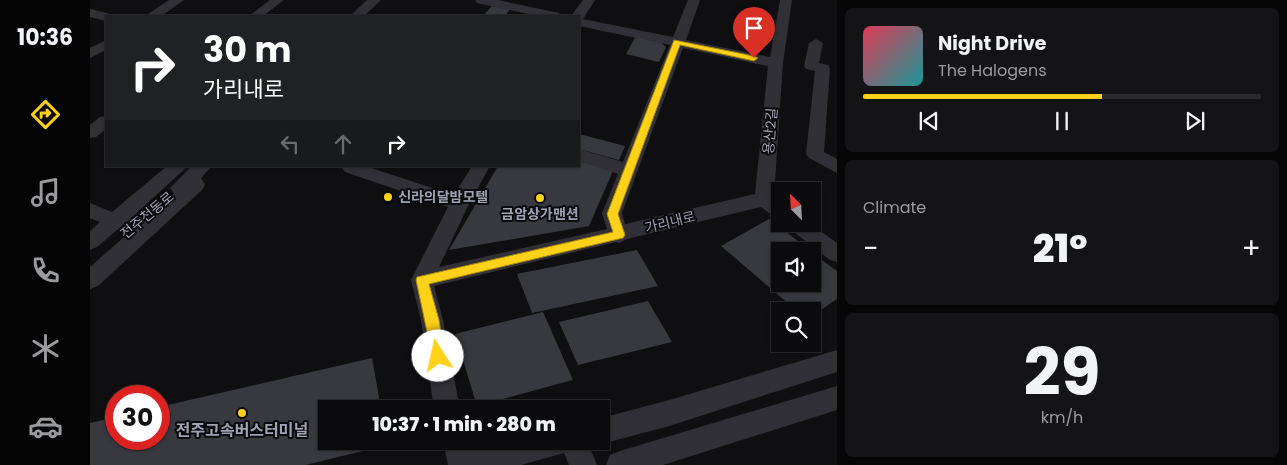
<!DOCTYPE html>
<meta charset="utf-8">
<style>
:root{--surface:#0b0b0d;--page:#141416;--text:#f1f3f6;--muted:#9a9b9d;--line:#2b2b2e;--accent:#ffd119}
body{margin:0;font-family:Poppins,"Noto Sans KR",sans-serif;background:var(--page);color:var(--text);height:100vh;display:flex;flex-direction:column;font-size:19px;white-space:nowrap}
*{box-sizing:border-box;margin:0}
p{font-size:16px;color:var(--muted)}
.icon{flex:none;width:28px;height:28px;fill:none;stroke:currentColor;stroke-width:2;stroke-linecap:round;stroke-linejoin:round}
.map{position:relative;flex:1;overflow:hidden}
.side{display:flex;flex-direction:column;gap:8px;padding:8px;background:#060607;width:450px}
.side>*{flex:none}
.guide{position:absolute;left:15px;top:15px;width:475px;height:152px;border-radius:0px;box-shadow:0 1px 4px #0004,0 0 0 1px var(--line);background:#202124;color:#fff;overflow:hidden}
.needle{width:32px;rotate:336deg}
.tools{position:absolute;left:681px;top:182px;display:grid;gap:10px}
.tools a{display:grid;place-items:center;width:50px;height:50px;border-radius:0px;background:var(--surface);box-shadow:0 1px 4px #0004,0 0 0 1px var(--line);font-size:25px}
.speed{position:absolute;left:15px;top:385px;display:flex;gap:10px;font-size:25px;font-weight:700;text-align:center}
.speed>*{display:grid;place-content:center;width:65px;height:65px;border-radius:50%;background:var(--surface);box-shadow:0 1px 4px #0004,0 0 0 1px var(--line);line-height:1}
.speed .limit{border:8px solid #d22;background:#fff;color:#111}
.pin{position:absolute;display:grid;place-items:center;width:42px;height:42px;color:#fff;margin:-51px -21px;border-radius:50% 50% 50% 0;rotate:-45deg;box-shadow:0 0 5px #0007}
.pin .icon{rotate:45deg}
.me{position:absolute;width:55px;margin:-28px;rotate:350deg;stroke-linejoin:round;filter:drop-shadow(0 0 4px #0008)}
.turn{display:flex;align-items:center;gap:18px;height:105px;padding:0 15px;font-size:22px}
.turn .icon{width:65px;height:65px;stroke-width:2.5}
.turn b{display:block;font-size:35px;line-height:42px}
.lanes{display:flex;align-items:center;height:48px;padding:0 15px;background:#0003;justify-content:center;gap:25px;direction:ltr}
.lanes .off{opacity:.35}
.big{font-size:38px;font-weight:800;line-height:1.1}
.side .tile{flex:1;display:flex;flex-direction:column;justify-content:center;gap:8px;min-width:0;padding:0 18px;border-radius:8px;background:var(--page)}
.side .dial{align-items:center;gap:0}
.dial b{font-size:65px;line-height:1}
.song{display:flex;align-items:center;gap:15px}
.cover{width:60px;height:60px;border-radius:8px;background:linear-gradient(135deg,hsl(350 70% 55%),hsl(180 70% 35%))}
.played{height:5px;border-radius:2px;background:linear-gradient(90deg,var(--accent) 60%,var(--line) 60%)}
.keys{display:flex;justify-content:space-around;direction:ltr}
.heat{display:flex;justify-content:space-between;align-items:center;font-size:28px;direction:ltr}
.trip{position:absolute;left:228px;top:400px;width:292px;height:50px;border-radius:0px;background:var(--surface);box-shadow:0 1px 4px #0004,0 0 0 1px var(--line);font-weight:800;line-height:50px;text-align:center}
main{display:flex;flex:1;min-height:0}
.dock{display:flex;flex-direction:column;width:90px;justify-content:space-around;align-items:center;background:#040405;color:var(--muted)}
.dock .icon{width:35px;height:35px}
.dock .on{color:var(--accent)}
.dock b{font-size:22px;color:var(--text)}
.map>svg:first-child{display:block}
</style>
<main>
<nav class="dock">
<b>10:36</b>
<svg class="icon on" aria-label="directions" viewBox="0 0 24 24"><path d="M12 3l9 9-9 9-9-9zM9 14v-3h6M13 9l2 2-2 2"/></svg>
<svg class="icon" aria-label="music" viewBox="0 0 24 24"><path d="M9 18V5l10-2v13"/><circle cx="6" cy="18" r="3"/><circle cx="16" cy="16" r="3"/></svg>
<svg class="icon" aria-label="phone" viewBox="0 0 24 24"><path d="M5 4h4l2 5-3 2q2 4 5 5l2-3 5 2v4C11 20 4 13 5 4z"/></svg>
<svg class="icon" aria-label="climate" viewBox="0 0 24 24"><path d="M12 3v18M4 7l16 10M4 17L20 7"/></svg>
<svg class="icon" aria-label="car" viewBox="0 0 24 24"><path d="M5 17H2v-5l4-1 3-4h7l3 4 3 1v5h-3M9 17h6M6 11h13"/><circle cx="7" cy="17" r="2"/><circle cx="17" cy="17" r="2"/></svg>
</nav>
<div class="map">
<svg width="747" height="465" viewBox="0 0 747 465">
<rect width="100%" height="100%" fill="#0f0f11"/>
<path fill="#38393f" d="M402,6L420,9L415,16H393Z
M546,36L569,41L576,47L569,62L536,54Z
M489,134L535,146L529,160L489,149Z
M489,161L523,171L499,226L359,250L408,166H489Z
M679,219L721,251H690V284H722V253L747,271V299L722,316V311H707L631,246Z
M547,250L568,286L442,313L427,274Z
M558,301L582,342L488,365L469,322Z
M453,312L483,380L387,406L365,334Z
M282,358L291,409H236V441H296L297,445L216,465H0V423L26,417V439H69V407Z"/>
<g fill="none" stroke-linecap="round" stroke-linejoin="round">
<path fill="#303036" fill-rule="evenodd" d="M79,0H94L71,16H55Z
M180,0H194L173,16H159Z
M277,0H291L274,16H260Z
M385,0H408L469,13L471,16H447L387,3Z
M493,0H505L493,19L583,37L598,0H610L596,40L680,57L690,0H702L693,63L684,196L690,201V218L683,216L671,207L537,239L529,243L526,242L344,286L353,320L370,409H344L331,320L321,280L358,207L255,172L252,168L253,166H275L364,195L382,166H400L379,204L349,267L517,229L512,213L528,174L489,161V149L533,162L580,45L489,26V16H481ZM593,48L678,66L665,194L535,224L532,213Z
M0,9L21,14L22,16H16V21L0,17Z
M726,39L733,43L729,63L738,65L740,68L734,152L747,159V173L719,158L716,154L725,71L716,69L714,66L719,43Z
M16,40V50L0,58V48Z
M16,116V129L6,137L0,138V125L10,117Z
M77,166H98L40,219L44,225L41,230L34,232L27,230L7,247L0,250V231L10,222L0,218V203L22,212Z
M102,166H122L111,178L115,184L113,189L8,286L0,289V267L84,193L80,188Z
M697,224H721L747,243V262L740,260L700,229Z
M747,350V372L576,427L511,444L504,441H511V418L576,401Z
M747,386V410L573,465H516L520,455L530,451Z
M353,441H379L382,451L419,441H497L507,465H479L474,453L431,465H358Z"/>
</g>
<path fill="#ffd119" stroke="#a68810" d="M584,40L664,56L668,58L664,61L590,45L528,214L535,235L533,238L339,284L349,320L355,356L353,360L348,362L343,360L326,280L327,277L523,232L517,214Z"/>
<g fill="#ffd119" stroke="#0a0a0c" stroke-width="2">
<circle cx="298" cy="197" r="5"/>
<circle cx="450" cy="198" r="5"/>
<circle cx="152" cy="413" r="5"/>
</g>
<g text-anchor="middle" stroke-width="4" stroke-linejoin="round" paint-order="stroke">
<g font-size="14" fill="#9ea2b3" stroke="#0a0a0c">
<text transform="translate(680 131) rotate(-85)" y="5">용산2길</text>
<text transform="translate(57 215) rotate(-40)" y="5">전주천동로</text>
<text transform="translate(580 222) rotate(-14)" y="5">가리내로</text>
</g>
<g font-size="14" font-weight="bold" fill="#9ea2b3" stroke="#0a0a0c" text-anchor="start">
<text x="308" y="202">신라의달밤모텔</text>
<text x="450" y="219" text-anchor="middle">금암상가맨션</text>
</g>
<g font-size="16" font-weight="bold" fill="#9ea2b3" stroke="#0a0a0c">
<text x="152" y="436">전주고속버스터미널</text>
</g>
</g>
</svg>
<div class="tools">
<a><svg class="needle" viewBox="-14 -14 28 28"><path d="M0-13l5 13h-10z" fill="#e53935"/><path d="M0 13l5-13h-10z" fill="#9a9b9d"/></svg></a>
<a><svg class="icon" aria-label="sound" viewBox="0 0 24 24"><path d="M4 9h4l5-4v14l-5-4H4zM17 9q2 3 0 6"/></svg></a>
<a><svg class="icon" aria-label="search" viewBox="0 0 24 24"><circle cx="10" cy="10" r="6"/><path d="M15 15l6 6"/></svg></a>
</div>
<div class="speed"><div class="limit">30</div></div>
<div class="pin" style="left:664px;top:58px;background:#d93025"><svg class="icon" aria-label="arrive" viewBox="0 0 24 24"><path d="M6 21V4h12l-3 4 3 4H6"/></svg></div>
<svg class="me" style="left:348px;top:356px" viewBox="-20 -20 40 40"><circle r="19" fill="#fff"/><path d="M0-13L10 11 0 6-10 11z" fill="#ffd119"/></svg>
<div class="trip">10:37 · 1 min · 280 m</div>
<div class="guide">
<div class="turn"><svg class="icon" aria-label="right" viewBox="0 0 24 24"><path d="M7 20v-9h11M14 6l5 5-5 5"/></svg><div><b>30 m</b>가리내로</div></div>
<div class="lanes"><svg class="icon off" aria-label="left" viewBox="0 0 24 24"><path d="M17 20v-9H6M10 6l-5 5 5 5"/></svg><svg class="icon off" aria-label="ahead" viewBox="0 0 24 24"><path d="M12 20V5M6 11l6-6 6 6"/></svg><svg class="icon" aria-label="right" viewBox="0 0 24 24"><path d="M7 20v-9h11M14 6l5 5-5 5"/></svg></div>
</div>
</div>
<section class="side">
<div class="tile">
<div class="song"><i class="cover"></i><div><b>Night Drive</b><p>The Halogens</p></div></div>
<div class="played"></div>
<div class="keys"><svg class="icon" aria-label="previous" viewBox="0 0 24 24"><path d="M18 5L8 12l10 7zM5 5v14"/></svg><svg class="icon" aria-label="pause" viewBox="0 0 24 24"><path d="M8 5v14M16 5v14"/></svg><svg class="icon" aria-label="next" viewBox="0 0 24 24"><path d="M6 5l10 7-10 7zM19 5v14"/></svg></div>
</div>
<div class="tile"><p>Climate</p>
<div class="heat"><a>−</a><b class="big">21°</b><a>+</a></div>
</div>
<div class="tile dial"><b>29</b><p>km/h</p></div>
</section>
</main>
